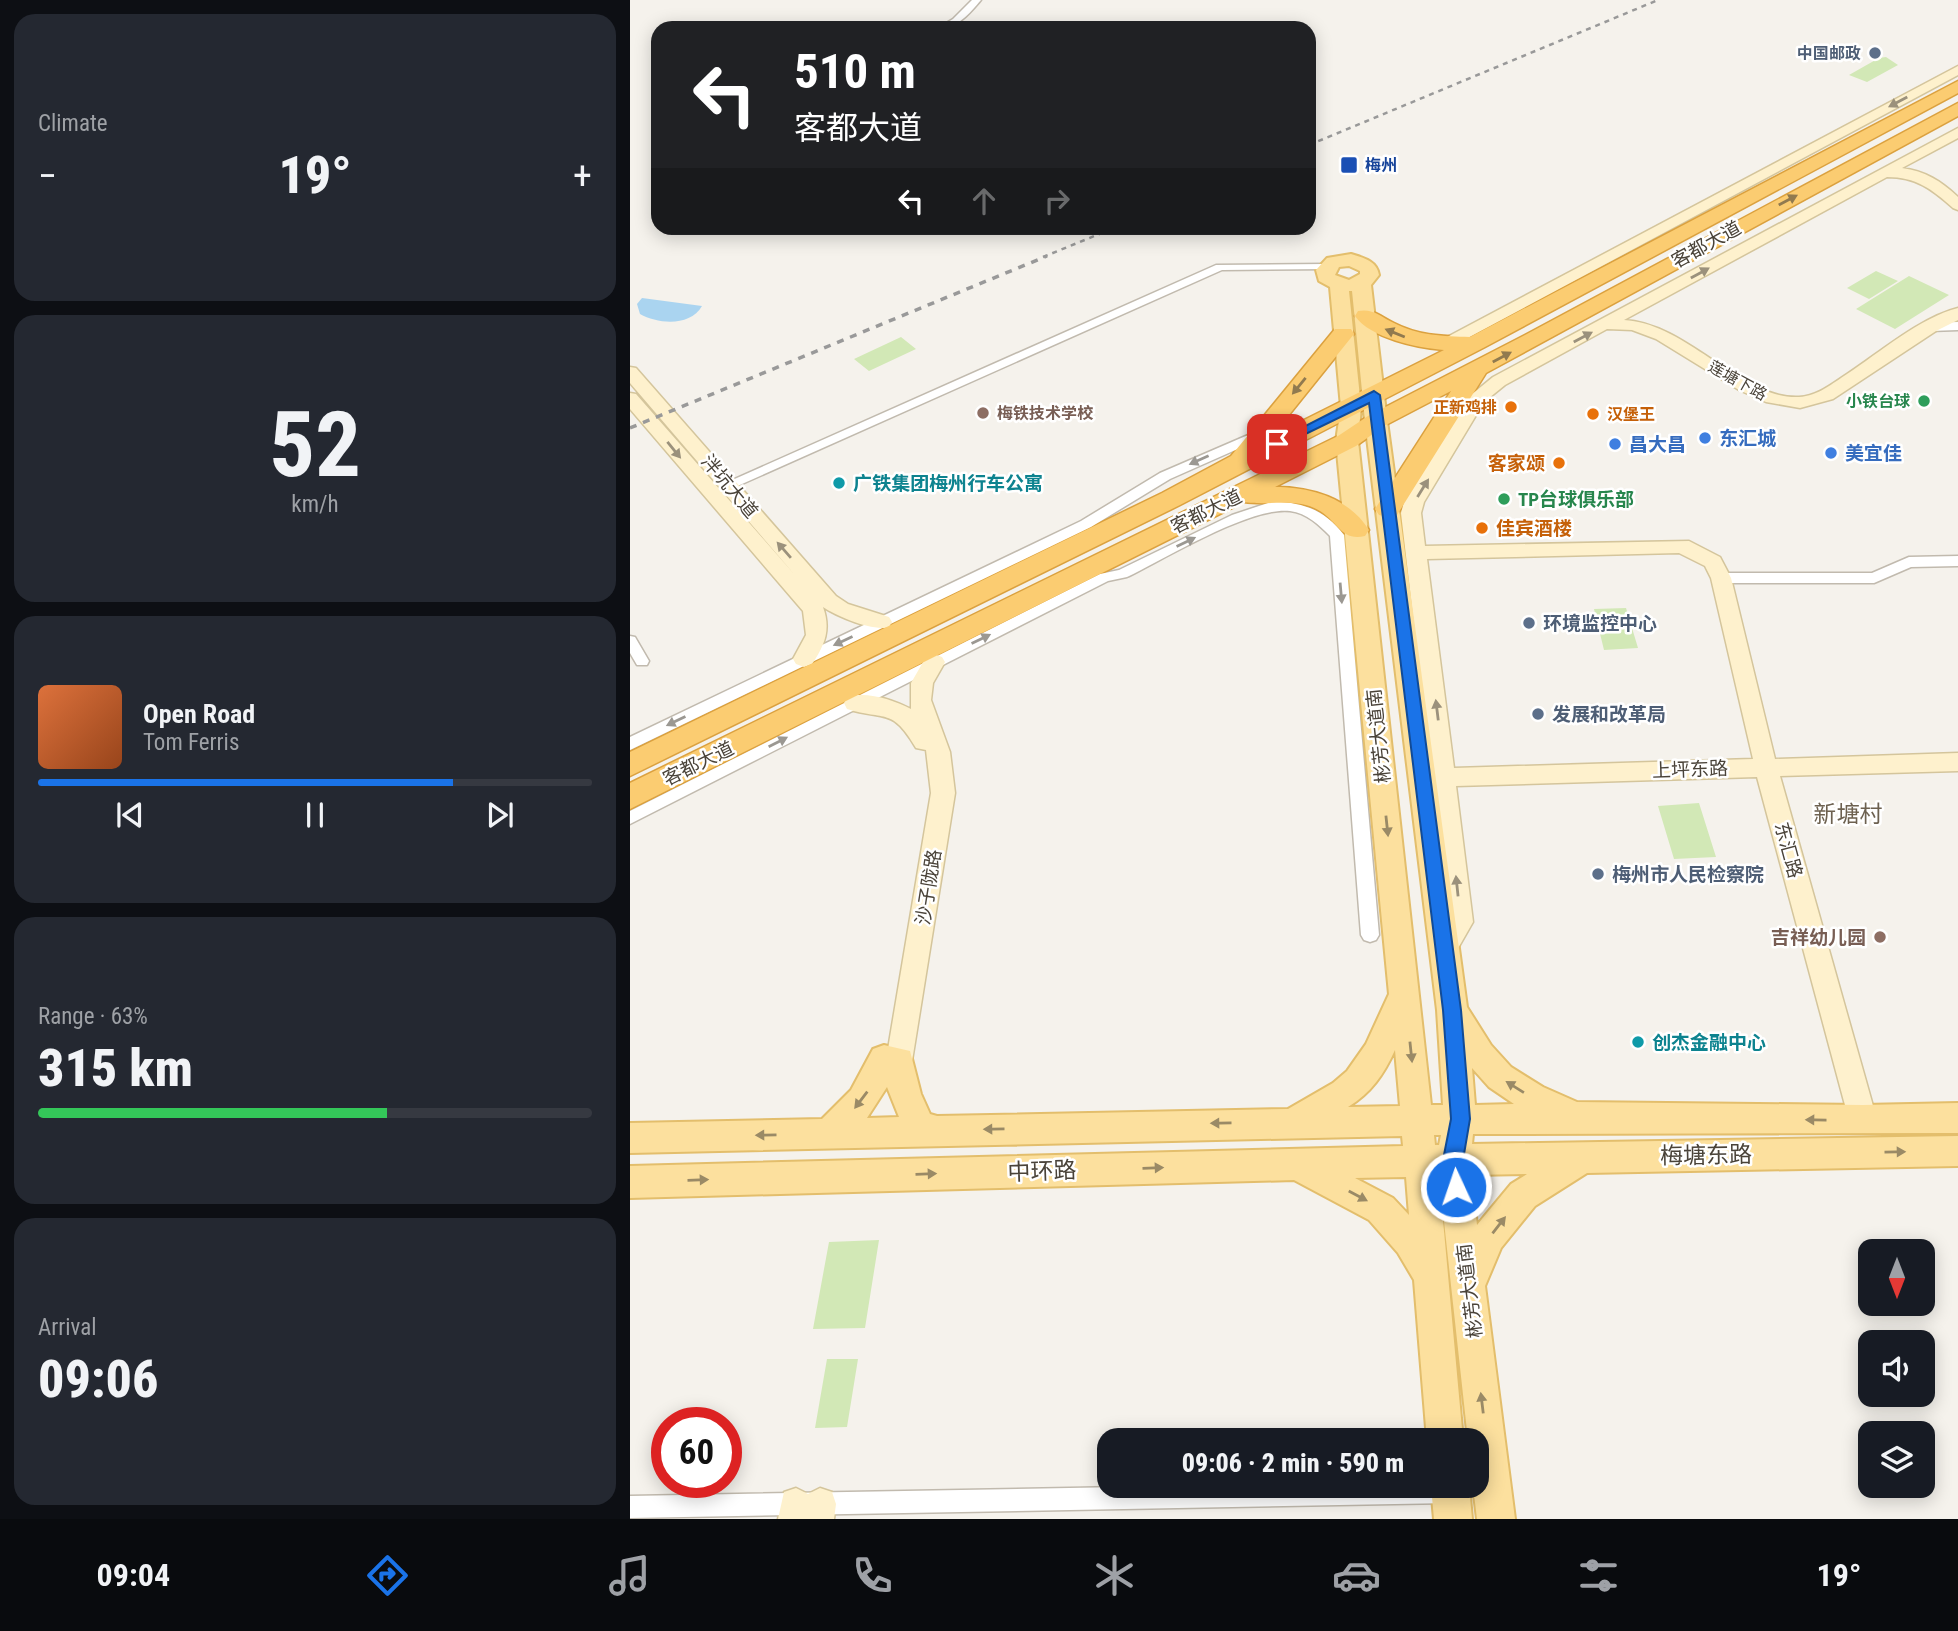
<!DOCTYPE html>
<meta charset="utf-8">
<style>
:root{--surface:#171b24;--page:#242831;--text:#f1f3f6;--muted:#9ea1a6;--line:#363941;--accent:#1a73e8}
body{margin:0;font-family:"Roboto Condensed","Noto Sans SC",sans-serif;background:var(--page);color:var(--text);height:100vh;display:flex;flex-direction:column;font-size:26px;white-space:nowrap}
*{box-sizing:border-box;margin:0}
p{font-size:23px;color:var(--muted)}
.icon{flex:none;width:38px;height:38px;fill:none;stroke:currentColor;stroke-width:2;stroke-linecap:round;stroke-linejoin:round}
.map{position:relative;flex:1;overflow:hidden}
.side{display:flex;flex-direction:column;gap:14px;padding:14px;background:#0d0f14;width:630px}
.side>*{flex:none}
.banner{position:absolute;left:21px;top:21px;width:665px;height:214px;border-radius:21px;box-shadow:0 4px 18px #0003;background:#202124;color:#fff;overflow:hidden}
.needle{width:46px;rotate:180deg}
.controls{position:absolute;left:1228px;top:1239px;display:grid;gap:14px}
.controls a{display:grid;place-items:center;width:77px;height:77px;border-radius:14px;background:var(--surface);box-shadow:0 4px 18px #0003;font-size:35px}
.speed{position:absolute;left:21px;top:1407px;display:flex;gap:14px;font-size:35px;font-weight:700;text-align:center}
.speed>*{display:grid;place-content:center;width:91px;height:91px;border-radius:50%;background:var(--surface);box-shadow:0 4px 18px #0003;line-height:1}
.speed .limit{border:10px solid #d22;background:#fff;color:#111}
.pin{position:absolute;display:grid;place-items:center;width:60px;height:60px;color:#fff;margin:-30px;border-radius:14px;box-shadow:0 4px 10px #0006}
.me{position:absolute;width:77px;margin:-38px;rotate:357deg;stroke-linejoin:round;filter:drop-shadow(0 0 5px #0008)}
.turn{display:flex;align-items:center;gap:24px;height:147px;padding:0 28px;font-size:32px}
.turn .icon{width:91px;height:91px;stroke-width:2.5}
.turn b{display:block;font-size:49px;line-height:60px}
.lanes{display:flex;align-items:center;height:66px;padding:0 28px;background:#0003;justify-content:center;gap:35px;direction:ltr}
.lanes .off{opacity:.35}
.big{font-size:52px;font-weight:800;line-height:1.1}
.side .widget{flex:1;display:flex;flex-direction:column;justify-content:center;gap:10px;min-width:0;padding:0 24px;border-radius:21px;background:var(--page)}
.side .dial{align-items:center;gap:0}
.dial b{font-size:91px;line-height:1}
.song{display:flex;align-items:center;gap:21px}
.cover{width:84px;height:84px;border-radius:10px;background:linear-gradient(135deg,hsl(20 70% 55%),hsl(20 70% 35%))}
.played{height:7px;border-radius:4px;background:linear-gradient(90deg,var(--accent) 75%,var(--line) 75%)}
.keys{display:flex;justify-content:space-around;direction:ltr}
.heat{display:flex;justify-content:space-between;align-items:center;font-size:38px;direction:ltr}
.charge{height:10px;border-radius:5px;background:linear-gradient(90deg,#34c759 63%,var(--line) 0)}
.trip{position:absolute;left:467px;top:1428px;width:392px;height:70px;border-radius:21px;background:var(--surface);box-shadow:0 4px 18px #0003;font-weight:800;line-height:70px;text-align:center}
.menu{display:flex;height:112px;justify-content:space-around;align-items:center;background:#090b0e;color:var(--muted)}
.menu .icon{width:49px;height:49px}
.menu .active{color:var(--accent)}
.menu b{font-size:32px;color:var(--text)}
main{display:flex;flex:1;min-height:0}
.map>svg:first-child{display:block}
</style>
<main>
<section class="side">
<div class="widget"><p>Climate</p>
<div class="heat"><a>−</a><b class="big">19°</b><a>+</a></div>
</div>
<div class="widget dial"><b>52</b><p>km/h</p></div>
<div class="widget">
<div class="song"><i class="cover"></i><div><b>Open Road</b><p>Tom Ferris</p></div></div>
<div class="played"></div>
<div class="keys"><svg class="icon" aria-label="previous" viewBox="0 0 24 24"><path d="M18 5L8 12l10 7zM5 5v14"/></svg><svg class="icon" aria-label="pause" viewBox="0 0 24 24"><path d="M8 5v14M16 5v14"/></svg><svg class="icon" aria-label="next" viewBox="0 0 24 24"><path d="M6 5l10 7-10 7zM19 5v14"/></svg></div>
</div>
<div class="widget"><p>Range · 63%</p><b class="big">315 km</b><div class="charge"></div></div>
<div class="widget"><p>Arrival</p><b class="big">09:06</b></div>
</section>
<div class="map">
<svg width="1328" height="1519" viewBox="0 0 1328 1519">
<rect width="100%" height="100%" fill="#f5f2ec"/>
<path fill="#d2e8b6" d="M1256,57L1268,65L1237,82L1219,75L1249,58Z
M1246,271L1268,281L1239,299L1217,288Z
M1279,276L1319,295L1265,329L1226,309Z
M271,337L286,349L239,371L224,359Z
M996,608L1008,648L974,650L964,609Z
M1069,803L1086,857L1044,859L1028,806Z
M249,1240L235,1328L183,1329L199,1242Z
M197,1359H228L217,1427L185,1428Z"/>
<path fill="#aad4f0" d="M12,298L72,306C60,327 28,324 10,314L7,304Z"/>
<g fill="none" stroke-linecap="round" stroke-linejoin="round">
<g stroke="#c1baae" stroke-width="3">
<path id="street" d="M342,0H351C339,14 328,28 308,28L323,19Z
M696,264L700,265V269L592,270L103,488L98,489L91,485L586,265Z
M1328,322V330L1300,331L1294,327L1300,323Z
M632,429L638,433L637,436L540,479L461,527L0,750V737L451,521L530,473Z
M641,502C671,501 695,510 714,535L749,935L746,940L740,942L734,940L731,935L700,536C689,525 677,513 660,511C621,506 534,559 497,577L478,581L0,824V811L470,574L489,570L602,515Z
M1328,556V566L1281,567L1244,583H1091L1084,578L1091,573H1242L1279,557Z
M0,636L5,637L19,661L17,665H7L0,653Z
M546,1486H829L831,1492L828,1500L820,1503L0,1518V1496Z"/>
</g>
<g stroke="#d4c59c" stroke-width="3">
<path id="secondary" d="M1328,66V75L819,348H807L804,344Z
M1328,128V138L1272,168C1295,171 1311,181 1328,197V210L1323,208C1302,189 1286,177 1257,177L994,320C1057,323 1112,400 1169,397C1188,396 1203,383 1217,374C1249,353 1291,317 1328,308V320L1306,331L1203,399L1170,408L1136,402L1109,390L1026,339L1002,330L977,329L875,385L854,402L794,502L791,513L795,546L1059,541L1090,557L1101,578L1145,759L1328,753V771L1150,776L1247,1120L1243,1129L1233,1133L1223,1129L1219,1120L1127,777L826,786L843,922L823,957L814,960L805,957L801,949L818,921L803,787L791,784L788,778L791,772L801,769L771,513L774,502L841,395L863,377ZM1049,553L1075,566L1081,578L1123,759L824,768L797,559Z
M0,367L6,368L206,596L218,604L259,617L262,622L259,627C244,632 206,616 193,607C201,629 195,645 182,664L174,667L166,664L163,659L176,635L173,611L0,409V393L6,394L164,574L0,383Z
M304,654L312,657L315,662L303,683L301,700L320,752L325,793L282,1061L278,1070L269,1073L260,1070L256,1061L301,793L296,750L286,748C262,707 256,721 217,709L214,703L217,697C237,691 263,700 281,709V683L296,657Z
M166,1488L178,1494L190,1488L202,1492L206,1504L204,1519H148L154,1492Z"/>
</g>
<g stroke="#e3be6c" stroke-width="4">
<path id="primary" d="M721,254C734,258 747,261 749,275L741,285L757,421L837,1007L861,1045L881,1067L913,1087L947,1102L1233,1105L1328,1103V1133L843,1134L842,1144L1328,1136V1166L957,1173L905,1206L871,1248L855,1286L885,1519H847L843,1486H847V1440H838L809,1176L833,1440H797L784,1280L768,1253L739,1220L664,1180L0,1198V1166L773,1146L772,1136L0,1153V1123L192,1119L221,1090L243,1049L254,1045L280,1051L291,1094L300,1114L307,1116L658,1109L703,1083L717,1071L736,1044L759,994L706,441L711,407L700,287L689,281L686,270L697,258ZM719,266L730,271V274L719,280L705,275L709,267ZM719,291H722L735,421L807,1010L813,1105H801L728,441L731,407ZM765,1050L770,1106L718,1107C741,1093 754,1074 765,1050ZM842,1068L859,1087L884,1104L845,1105ZM257,1087L269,1117L237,1118ZM804,1135H811L809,1145H805ZM897,1174L881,1184L847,1225L841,1175ZM776,1177L779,1215L763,1198L725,1178Z
M801,1486H839L842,1519H804Z"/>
</g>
<g stroke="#dba13f" stroke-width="3">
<path id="highway" d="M1328,81V93L855,347L550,505L0,776V752L532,493L601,456L705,329H721L724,334L642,436L814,350C788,348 740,338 725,316L728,311C743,308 751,317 764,323C789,336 813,336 840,337Z
M1328,103V116L856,373L767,515L758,517L749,515L745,509L821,391L754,426L726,446L645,487C681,487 719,498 739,530L735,536C712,542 707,521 690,511C668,497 639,506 614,502L0,809V783L708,436L738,416L895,335Z"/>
</g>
<use href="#street" fill="#fff" fill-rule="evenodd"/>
<use href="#secondary" fill="#fef1cd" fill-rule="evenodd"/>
<use href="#primary" fill="#fce09e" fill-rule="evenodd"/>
<use href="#highway" fill="#fbcc71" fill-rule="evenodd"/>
<path stroke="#999" stroke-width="2.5" stroke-dasharray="5 5" stroke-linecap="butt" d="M679,145L1028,0
M413,257L484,228"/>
<path stroke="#999" stroke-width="3.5" stroke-dasharray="7 7" stroke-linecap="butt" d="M0,428L417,256"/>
</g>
<defs><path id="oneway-solid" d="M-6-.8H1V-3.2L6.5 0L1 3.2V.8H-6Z" transform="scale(1.75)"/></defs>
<g fill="#9b917c">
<use href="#oneway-solid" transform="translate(1268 102) rotate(152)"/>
<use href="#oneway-solid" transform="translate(1070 273) rotate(-29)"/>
<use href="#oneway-solid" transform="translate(953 337) rotate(-28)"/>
<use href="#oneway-solid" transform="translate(44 450) rotate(51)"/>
<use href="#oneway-solid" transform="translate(793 488) rotate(-58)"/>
<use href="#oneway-solid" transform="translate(154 550) rotate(-131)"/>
<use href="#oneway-solid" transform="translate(807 710) rotate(-97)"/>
<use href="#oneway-solid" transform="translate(827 886) rotate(-96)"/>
</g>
<g fill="#917a4f">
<use href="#oneway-solid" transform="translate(1158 200) rotate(-28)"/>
<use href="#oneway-solid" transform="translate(765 333) rotate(-158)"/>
<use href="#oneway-solid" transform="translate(872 357) rotate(-28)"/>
<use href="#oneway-solid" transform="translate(669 386) rotate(129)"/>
</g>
<g fill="#9b9892">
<use href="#oneway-solid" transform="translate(569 460) rotate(156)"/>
<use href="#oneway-solid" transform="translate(556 542) rotate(-26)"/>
<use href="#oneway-solid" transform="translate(711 593) rotate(85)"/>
<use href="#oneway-solid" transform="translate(351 639) rotate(-26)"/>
<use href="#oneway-solid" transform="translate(213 641) rotate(155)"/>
<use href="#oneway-solid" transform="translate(46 721) rotate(154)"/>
<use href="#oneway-solid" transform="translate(148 742) rotate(-27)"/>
</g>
<g fill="#9a8a66">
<use href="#oneway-solid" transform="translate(757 826) rotate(84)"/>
<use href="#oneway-solid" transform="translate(781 1052) rotate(84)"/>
<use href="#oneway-solid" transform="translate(885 1087) rotate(-148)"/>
<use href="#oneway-solid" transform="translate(231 1100) rotate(127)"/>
<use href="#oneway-solid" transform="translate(1186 1120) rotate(-179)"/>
<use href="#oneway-solid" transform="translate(591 1123) rotate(179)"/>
<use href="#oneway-solid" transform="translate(364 1129) rotate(179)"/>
<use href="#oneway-solid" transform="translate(136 1135) rotate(179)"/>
<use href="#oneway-solid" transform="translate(1265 1152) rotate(-1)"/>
<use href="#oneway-solid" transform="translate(523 1168) rotate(-2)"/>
<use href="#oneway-solid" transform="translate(296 1174) rotate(-2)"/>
<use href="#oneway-solid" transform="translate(68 1180) rotate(-2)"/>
<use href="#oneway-solid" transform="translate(728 1196) rotate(28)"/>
<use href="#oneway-solid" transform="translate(869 1225) rotate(-52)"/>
<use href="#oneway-solid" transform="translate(852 1403) rotate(-97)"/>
</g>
<path fill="#1a73e8" stroke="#114b97" stroke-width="2" d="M744,391L750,395L831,1010L840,1119L833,1160L836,1187L833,1194L826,1197L819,1194L813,1160L821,1119L813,1010L739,403L651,446H642L640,444Z"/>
<g fill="#5c6f8a" stroke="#fff" stroke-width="2.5">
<circle cx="1245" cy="53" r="7"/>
<circle cx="899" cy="623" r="7"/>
<circle cx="908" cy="714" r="7"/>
<circle cx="968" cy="874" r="7"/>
</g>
<rect fill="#1a4fb4" stroke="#fff" stroke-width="2.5" x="710" y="156" width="18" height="18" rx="3.5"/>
<g fill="#2e9e5b" stroke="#fff" stroke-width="2.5">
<circle cx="1294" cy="401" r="7"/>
<circle cx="874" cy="499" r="7"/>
</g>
<g fill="#e8710a" stroke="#fff" stroke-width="2.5">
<circle cx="881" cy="407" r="7"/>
<circle cx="963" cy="414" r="7"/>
<circle cx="929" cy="463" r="7"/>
<circle cx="852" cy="528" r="7"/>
</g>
<g fill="#8d6e63" stroke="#fff" stroke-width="2.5">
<circle cx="353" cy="413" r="7"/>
<circle cx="1250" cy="937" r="7"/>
</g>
<g fill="#3f7fe0" stroke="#fff" stroke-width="2.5">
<circle cx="1075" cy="438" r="7"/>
<circle cx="985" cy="444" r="7"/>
<circle cx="1201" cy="453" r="7"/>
</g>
<g fill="#0f9aa8" stroke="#fff" stroke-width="2.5">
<circle cx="209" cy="483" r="7"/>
<circle cx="1008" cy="1042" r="7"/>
</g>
<g text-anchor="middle" stroke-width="5" stroke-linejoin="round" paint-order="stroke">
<g font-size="16" font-weight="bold" fill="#4e5e75" stroke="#fff" text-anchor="end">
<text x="1231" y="59">中国邮政</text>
</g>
<g font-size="16" font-weight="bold" fill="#164399" stroke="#fff" text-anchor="start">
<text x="735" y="171">梅州</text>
</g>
<g font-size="16" fill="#4a4339" stroke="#fff">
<text transform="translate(1108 380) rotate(29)" y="6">莲塘下路</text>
</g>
<g font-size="16" font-weight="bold" fill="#27864d" stroke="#fff" text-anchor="end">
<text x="1280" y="407">小铁台球</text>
</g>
<g font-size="16" font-weight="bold" fill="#c56008" stroke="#fff" text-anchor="end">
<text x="867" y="413">正新鸡排</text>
<text x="977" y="420" text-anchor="start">汉堡王</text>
</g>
<g font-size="16" font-weight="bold" fill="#785e54" stroke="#fff" text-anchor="start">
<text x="367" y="419">梅铁技术学校</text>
</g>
<g font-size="19" fill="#4a4339" stroke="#fff">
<text transform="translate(1076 244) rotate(-29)" y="7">客都大道</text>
<text transform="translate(100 486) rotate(50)" y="7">泮坑大道</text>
<text transform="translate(576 511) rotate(-26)" y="7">客都大道</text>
<text transform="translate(748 736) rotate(-96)" y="7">彬芳大道南</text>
<text transform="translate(68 763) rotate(-26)" y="7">客都大道</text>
<text transform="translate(1060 769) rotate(-2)" y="7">上坪东路</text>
<text transform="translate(1159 850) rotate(75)" y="7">东汇路</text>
<text transform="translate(298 887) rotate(-81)" y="7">沙子陇路</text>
<text transform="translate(839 1291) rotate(-97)" y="7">彬芳大道南</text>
</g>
<g font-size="19" font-weight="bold" fill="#366cbe" stroke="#fff" text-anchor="start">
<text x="1089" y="445">东汇城</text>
<text x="999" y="451">昌大昌</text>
<text x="1215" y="460">美宜佳</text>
</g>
<g font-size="19" font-weight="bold" fill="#c56008" stroke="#fff" text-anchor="end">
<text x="915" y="470">客家颂</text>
<text x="866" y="535" text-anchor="start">佳宾酒楼</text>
</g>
<g font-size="19" font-weight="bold" fill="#0d838f" stroke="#fff" text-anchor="start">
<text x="223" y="490">广铁集团梅州行车公寓</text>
<text x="1022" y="1049">创杰金融中心</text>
</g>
<g font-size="19" font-weight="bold" fill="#27864d" stroke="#fff" text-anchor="start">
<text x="888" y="506">TP台球俱乐部</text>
</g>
<g font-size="19" font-weight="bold" fill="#4e5e75" stroke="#fff" text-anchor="start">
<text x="913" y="630">环境监控中心</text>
<text x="922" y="721">发展和改革局</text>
<text x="982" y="881">梅州市人民检察院</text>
</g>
<g font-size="19" font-weight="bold" fill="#785e54" stroke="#fff" text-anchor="end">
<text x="1236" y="944">吉祥幼儿园</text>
</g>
<g font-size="23" fill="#6d6150" stroke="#fff">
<text x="1218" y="822">新塘村</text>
</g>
<g font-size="23" fill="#4a4339" stroke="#fff">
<text transform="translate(1076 1155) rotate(-1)" y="8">梅塘东路</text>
<text transform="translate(412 1171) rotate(-2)" y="8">中环路</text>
</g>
</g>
</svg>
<div class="controls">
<a><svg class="needle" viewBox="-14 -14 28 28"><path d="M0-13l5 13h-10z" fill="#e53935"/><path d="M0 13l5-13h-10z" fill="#9ea1a6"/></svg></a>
<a><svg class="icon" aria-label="sound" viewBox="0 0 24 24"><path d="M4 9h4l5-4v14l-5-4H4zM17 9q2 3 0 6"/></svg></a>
<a><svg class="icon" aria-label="layers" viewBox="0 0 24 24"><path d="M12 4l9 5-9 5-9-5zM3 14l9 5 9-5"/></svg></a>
</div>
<div class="speed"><div class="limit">60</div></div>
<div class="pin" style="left:647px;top:444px;background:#d93025"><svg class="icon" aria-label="arrive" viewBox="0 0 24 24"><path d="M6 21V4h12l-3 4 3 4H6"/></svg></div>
<svg class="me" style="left:826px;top:1187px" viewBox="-20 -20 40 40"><circle r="17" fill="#1a73e8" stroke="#fff" stroke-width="3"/><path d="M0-11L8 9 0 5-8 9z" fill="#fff"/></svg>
<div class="trip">09:06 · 2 min · 590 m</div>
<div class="banner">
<div class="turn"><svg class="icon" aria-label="left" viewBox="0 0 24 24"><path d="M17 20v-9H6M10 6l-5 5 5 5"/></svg><div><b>510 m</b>客都大道</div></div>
<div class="lanes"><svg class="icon" aria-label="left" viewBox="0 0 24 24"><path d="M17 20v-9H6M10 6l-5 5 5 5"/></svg><svg class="icon off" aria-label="ahead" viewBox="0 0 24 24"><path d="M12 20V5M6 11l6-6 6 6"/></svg><svg class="icon off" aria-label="right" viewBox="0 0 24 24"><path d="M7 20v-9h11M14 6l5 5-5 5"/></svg></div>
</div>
</div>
</main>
<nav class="menu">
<b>09:04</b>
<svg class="icon active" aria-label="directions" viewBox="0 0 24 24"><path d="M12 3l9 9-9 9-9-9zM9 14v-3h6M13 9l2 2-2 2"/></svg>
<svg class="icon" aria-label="music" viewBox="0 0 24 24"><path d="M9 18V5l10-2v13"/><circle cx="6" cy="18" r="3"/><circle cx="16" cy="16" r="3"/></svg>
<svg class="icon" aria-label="phone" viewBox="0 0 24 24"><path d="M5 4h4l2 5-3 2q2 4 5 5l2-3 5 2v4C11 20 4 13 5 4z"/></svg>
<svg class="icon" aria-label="climate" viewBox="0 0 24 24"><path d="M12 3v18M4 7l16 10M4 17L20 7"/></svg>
<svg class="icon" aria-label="car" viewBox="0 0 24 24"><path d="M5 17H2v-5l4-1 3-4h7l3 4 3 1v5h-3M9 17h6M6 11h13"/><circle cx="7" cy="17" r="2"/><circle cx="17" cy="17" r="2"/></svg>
<svg class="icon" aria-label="filters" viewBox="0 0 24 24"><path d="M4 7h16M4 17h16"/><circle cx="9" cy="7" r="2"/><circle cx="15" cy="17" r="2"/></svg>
<b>19°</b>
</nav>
